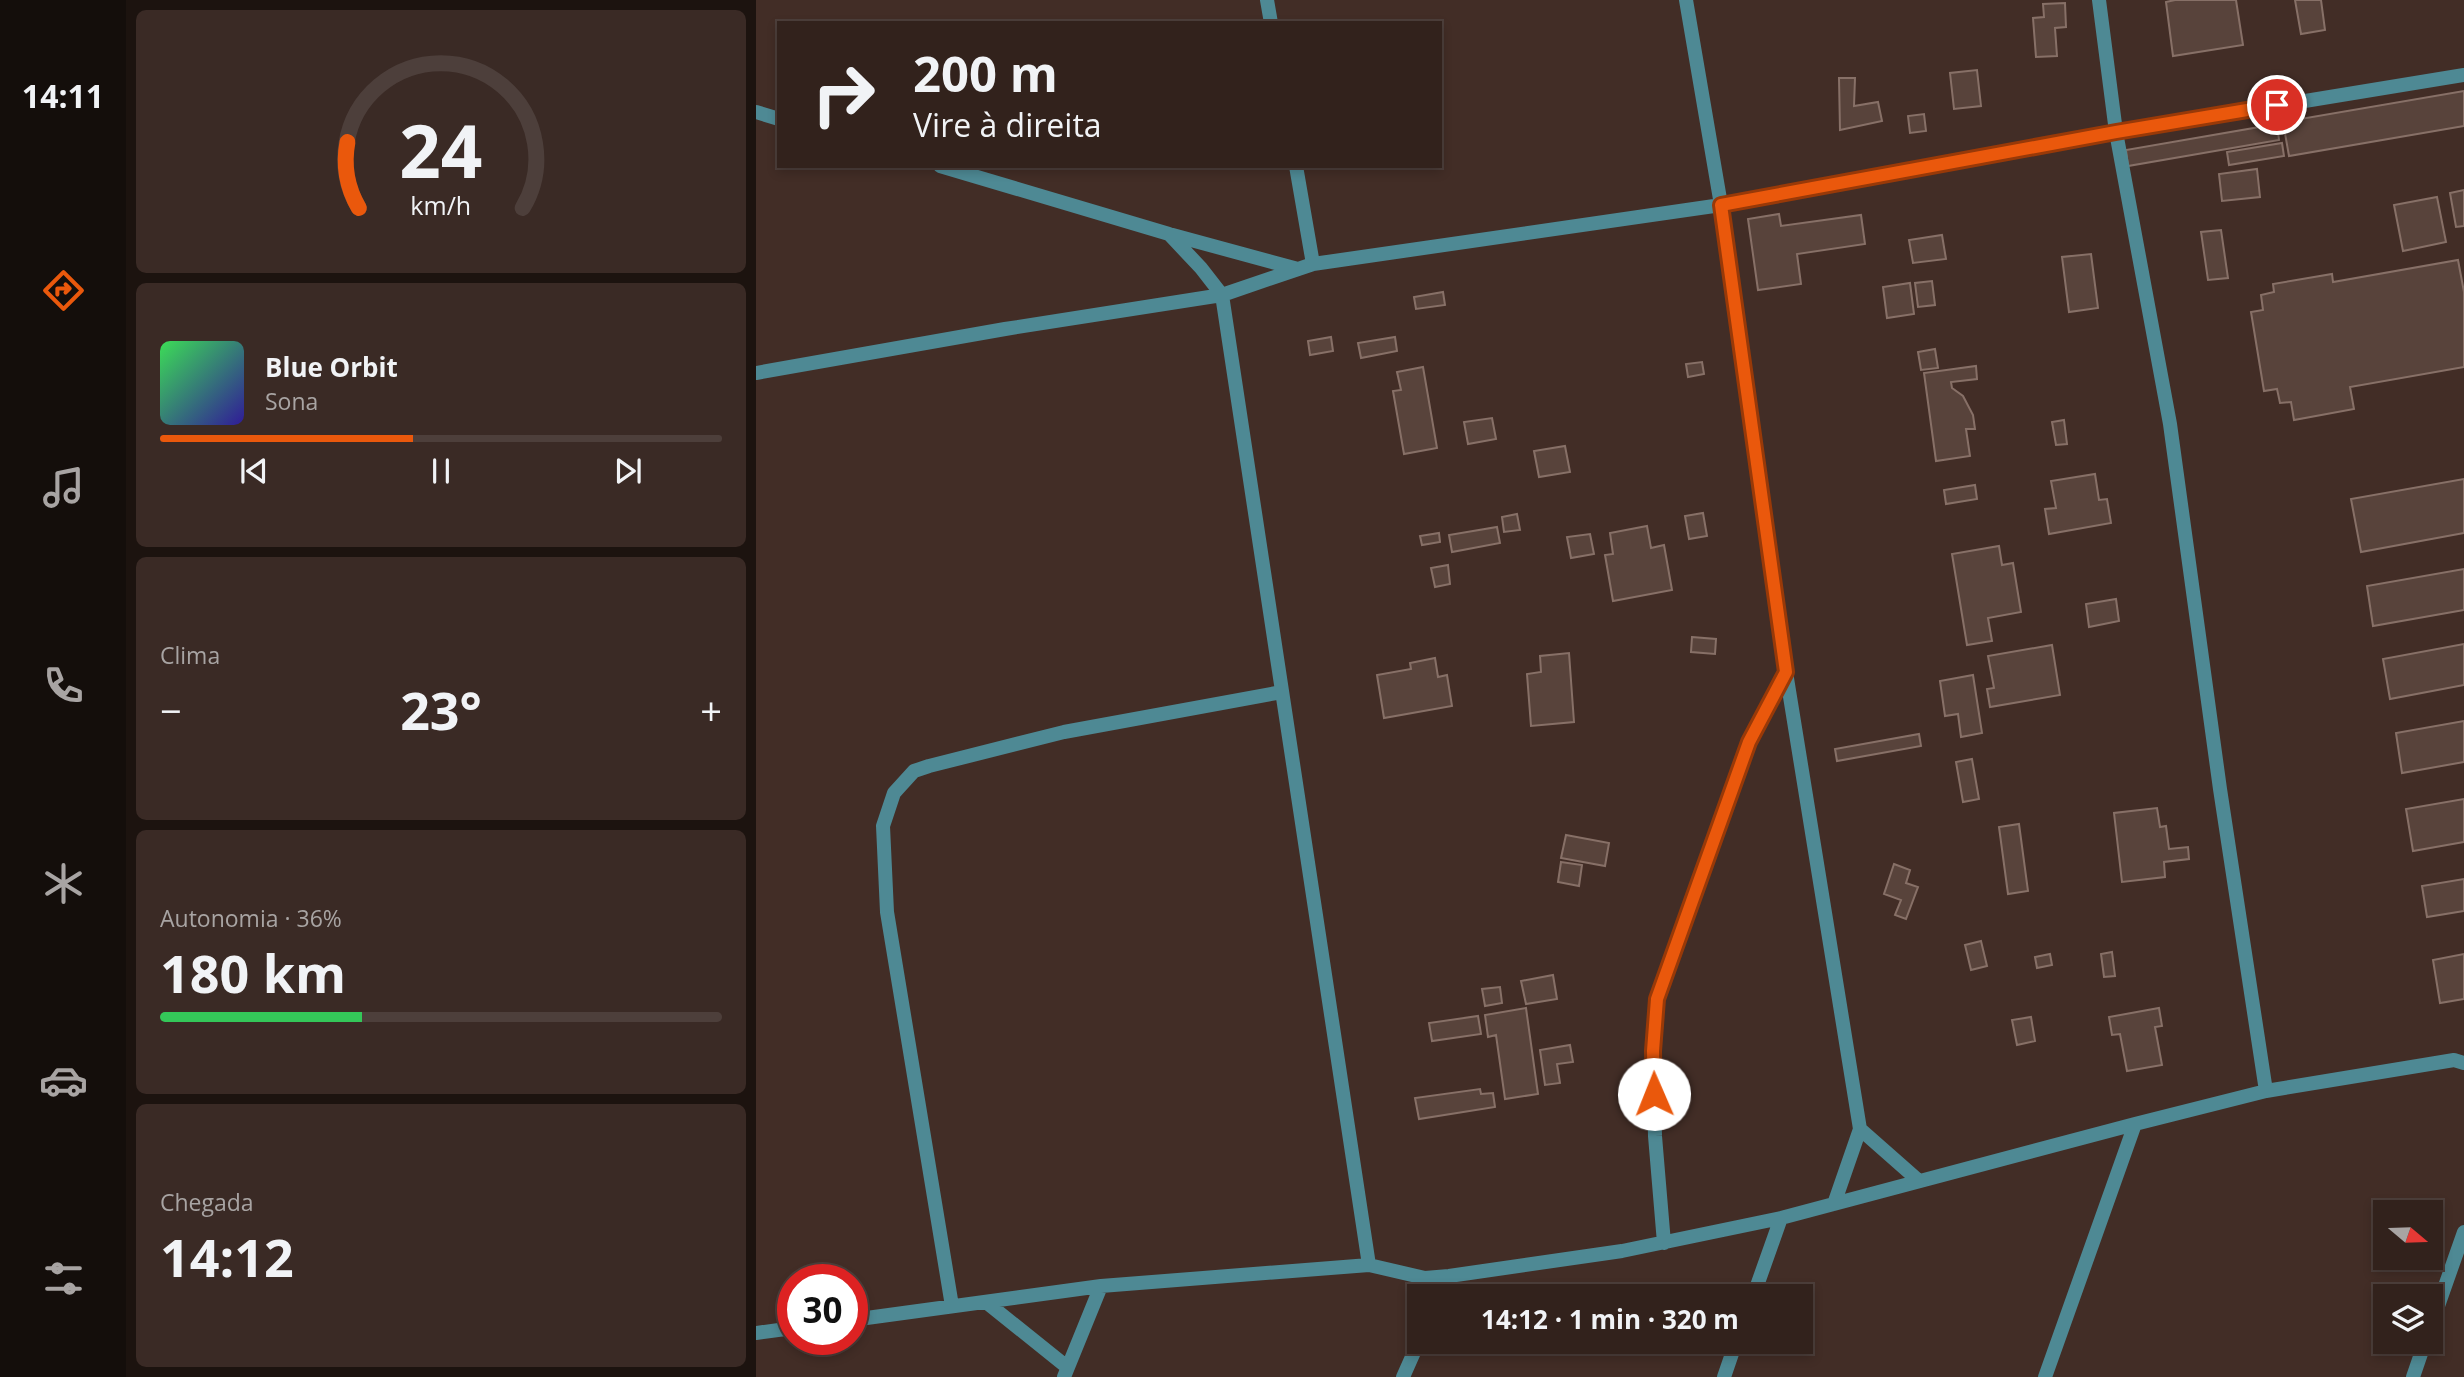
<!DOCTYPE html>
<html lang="pt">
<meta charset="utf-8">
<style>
:root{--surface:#32221c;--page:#3a2a25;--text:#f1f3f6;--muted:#a8a4a3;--line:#4d3f3b;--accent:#ea580c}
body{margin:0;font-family:"Open Sans",sans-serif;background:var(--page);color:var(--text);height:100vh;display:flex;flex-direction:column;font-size:26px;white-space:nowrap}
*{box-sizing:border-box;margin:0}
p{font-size:23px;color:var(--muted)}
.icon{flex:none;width:38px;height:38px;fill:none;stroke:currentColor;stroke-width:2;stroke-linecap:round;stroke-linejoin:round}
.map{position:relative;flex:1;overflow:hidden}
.panel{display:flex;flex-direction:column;gap:10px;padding:10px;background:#1c130f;width:630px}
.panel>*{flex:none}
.banner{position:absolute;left:21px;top:21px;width:665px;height:147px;border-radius:0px;box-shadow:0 4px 10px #0003,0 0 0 2px var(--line);background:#32221c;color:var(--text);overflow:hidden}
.needle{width:46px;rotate:109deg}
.tools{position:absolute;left:1617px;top:1200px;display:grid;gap:14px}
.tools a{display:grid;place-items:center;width:70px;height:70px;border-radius:0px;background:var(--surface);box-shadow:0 4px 10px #0003,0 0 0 2px var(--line);font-size:35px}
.speed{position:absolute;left:21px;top:1264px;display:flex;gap:14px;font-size:35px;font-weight:700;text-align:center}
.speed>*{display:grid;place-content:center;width:91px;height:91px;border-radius:50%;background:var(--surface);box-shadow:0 4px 10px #0003,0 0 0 2px var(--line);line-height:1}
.speed .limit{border:10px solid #d22;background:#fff;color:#111}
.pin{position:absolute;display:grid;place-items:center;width:60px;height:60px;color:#fff;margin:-30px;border:4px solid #fff;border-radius:50%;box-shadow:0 2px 7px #0007}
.me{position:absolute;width:77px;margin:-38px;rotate:359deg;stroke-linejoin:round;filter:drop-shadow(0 0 5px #0008)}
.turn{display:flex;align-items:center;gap:24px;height:147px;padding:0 21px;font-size:32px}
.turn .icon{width:91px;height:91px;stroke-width:2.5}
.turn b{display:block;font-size:49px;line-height:60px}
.big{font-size:52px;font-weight:700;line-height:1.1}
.panel .tile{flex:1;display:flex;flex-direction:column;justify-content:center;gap:10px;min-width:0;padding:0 24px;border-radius:10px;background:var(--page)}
.panel .dial{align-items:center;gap:0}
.dial svg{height:182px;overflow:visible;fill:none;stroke:var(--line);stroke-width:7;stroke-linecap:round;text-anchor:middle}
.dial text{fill:var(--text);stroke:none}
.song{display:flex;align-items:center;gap:21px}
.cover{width:84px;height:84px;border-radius:10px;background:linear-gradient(135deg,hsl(130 70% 55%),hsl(250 70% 35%))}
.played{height:7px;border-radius:4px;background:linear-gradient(90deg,var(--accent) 45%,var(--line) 45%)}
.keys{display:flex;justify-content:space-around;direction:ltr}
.heat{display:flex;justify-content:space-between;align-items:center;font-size:38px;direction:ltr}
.charge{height:10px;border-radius:5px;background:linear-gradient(90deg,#34c759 36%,var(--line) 0)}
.trip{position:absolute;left:651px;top:1284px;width:406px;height:70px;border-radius:0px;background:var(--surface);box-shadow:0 4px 10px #0003,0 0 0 2px var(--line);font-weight:700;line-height:70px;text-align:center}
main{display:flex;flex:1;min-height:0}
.menu{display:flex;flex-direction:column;width:126px;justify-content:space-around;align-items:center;background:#140e0b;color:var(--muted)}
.menu .icon{width:49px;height:49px}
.menu .current{color:var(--accent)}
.menu b{font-size:32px;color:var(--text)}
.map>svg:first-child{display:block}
</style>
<main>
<nav class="menu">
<b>14:11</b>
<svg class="icon current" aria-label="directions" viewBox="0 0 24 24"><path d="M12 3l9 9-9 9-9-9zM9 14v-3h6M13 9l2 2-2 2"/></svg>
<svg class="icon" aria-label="music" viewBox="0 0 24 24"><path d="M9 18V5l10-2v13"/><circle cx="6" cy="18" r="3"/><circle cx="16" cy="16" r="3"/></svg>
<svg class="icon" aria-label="phone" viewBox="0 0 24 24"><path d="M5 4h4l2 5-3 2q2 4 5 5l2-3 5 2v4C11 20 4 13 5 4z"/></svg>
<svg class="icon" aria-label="climate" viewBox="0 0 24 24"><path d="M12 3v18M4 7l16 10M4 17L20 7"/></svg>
<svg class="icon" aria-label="car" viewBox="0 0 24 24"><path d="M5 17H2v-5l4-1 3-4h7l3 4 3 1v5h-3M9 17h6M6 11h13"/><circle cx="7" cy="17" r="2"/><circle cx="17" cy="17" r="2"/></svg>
<svg class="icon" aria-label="filters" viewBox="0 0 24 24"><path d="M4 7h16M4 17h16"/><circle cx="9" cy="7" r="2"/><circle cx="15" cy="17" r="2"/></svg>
</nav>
<section class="panel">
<div class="tile dial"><svg viewBox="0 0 100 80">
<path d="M14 69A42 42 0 1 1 86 69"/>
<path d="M14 69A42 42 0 0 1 9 40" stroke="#ea580c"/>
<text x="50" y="56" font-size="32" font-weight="700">24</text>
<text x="50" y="72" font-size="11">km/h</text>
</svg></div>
<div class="tile">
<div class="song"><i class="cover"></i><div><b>Blue Orbit</b><p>Sona</p></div></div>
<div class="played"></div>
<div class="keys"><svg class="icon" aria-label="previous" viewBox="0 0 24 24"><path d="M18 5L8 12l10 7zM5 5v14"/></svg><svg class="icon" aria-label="pause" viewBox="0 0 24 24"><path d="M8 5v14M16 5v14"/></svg><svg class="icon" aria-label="next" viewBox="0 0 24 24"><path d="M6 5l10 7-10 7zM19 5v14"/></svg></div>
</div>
<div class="tile"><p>Clima</p>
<div class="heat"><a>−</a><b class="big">23°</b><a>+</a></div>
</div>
<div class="tile"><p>Autonomia · 36%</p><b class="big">180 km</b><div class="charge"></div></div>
<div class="tile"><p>Chegada</p><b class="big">14:12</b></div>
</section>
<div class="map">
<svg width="1708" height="1377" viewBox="0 0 1708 1377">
<rect width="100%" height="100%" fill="#422d26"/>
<path fill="#58433b" stroke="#877067" stroke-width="2" d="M1419,0H1480L1487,45L1417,56L1410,2Z
M1539,0H1565L1569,30L1545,34Z
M1309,3L1310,27L1299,28L1301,56L1280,57L1277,18L1288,17L1287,4Z
M1221,70L1225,106L1198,109L1194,73Z
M1083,78H1099L1098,106L1122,102L1126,121L1084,130Z
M1708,91V126L1533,156L1527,122Z
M1168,114L1170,131L1154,133L1152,116Z
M1521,124L1523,140L1372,166L1370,150Z
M1526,143L1528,156L1473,165L1471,152Z
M1501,169L1504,197L1466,201L1463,174Z
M1708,190V226L1700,227L1694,193Z
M1681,197L1690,242L1647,251L1638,205Z
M1023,214L1025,226L1105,215L1109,244L1041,254L1045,284L1002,290L992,219Z
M1465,230L1472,278L1452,280L1445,232Z
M1186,235L1190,259L1157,263L1153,240Z
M1335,254L1342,308L1313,312L1306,257Z
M1702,260L1708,292V367L1594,387L1598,409L1538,420L1535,402L1524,403L1521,389L1508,391L1495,312L1507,310L1505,295L1518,292L1517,284L1576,274L1577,282Z
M1176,281L1179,305L1162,307L1159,283Z
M1154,283L1158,314L1131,318L1127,287Z
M687,292L689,305L660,309L658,297Z
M575,337L577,351L554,355L552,341Z
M639,337L641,351L605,358L602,343Z
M1179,349L1182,368L1165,370L1162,352Z
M946,362L948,374L932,377L930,364Z
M1220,366L1221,379L1195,382L1196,388L1207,396L1217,415L1219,429H1210L1214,456L1180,461L1168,373Z
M667,367L681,448L648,454L637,391L645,390L641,372Z
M736,418L740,439L712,444L708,422Z
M1308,420L1311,444L1300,445L1296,422Z
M809,446L814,472L783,477L778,451Z
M1339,474L1343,500L1351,499L1355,523L1293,534L1289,509L1300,508L1295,481Z
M1708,479V533L1605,552L1595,499Z
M1219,485L1221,499L1190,504L1188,490Z
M947,513L951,536L933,539L929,516Z
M761,514L764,530L748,532L746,517Z
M891,526L895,548L908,545L916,590L857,601L849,555L857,554L854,533Z
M741,527L744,543L696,552L693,535Z
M683,533L684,542L666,545L664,536Z
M834,534L838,554L815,558L811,537Z
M1243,546L1246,565L1257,563L1265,612L1232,618L1236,641L1211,645L1196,554Z
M692,565L694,584L679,587L675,568Z
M1708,569V610L1617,626L1611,586Z
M1360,599L1363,621L1333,627L1330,604Z
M936,637L960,639L959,654L935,652Z
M1708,644V685L1634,699L1627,659Z
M1296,645L1304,695L1234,707L1231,689L1238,688L1232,656Z
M813,653L818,722L775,726L771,674L785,672L784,656Z
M679,658L682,677L691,675L696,706L628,718L621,675L655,669L654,663Z
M1217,675L1226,733L1205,737L1202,714L1189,716L1184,681Z
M1708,721V762L1646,773L1640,733Z
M1163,734L1165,746L1081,761L1079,749Z
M1216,759L1223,799L1207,802L1200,762Z
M1708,799V842L1657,851L1650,809Z
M1401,808L1404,827L1410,826L1413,849L1432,847L1433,859L1408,862L1409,877L1366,882L1358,813Z
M1263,824L1272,891L1252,894L1243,827Z
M810,835L853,843L849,866L805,858Z
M805,862L826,865L823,886L802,882Z
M1138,864L1154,870L1150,883L1162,887L1150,919L1139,915L1145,900L1128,894Z
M1708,879V911L1671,917L1666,886Z
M1225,941L1231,966L1215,970L1209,945Z
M1356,952L1359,976L1348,977L1345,954Z
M1294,954L1296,965L1281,968L1279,957Z
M1708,954V999L1684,1003L1677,960Z
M797,975L801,999L770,1004L765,981Z
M744,987L746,1003L729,1006L726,989Z
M770,1008L782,1094L749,1099L740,1035L732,1037L729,1015Z
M1403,1008L1406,1026L1399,1027L1406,1065L1371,1071L1364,1034L1356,1035L1353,1017Z
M722,1016L725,1034L676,1041L673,1023Z
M1275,1017L1279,1041L1261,1045L1256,1020Z
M814,1045L817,1062L801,1064L804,1083L789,1085L784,1050Z
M724,1089L725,1094L737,1093L739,1107L663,1119L659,1098Z"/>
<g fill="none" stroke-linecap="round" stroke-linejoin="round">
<path stroke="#4e8994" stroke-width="14" d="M511,0L515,23
M930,0L965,205L1030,672L1104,1129L1078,1204
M1343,0L1360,132L1414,424L1464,789L1510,1091
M0,112L23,119
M184,166L413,234L542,269
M540,166L557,264
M413,234L445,268L466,295L613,1265
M0,373L249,329L466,295L557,264L965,205L1360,132L1708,75
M1104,1129L1163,1181
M908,1243L899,1136L897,1051L901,999L993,742L1030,672
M683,1297L693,1276
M997,1297L1025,1218
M230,1302L311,1367
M196,1306L131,912L127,826L138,793L158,771L173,766L308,732L526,692
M96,1320L345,1286L613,1265L669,1278L693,1276L866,1251L1025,1218L1379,1124L1510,1091L1698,1060L1708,1063
M1675,1326L1708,1232
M0,1333L37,1328
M308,1377L345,1286
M647,1377L663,1341
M968,1377L980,1342
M1289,1377L1379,1124
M1657,1377L1669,1342"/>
</g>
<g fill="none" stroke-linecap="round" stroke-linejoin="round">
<g stroke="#983908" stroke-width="18">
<path id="route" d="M898,1094L897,1051L901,999L993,742L1030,672L965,205L1360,132L1521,105"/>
</g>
<use href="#route" stroke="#ea580c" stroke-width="12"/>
</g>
</svg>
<div class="tools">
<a><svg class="needle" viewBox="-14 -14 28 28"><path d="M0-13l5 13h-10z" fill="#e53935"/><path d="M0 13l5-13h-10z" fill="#a8a4a3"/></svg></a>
<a><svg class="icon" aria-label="layers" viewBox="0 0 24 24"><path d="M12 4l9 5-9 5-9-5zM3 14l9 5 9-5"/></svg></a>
</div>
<div class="speed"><div class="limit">30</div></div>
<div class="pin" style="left:1521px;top:105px;background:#d93025"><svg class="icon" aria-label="arrive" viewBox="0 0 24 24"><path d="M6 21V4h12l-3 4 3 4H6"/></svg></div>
<svg class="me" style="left:898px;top:1094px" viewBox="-20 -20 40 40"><circle r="19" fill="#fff"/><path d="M0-13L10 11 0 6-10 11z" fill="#ea580c"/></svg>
<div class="trip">14:12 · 1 min · 320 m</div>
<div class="banner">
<div class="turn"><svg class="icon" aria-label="right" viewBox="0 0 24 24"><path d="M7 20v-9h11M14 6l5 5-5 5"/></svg><div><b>200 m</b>Vire à direita</div></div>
</div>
</div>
</main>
